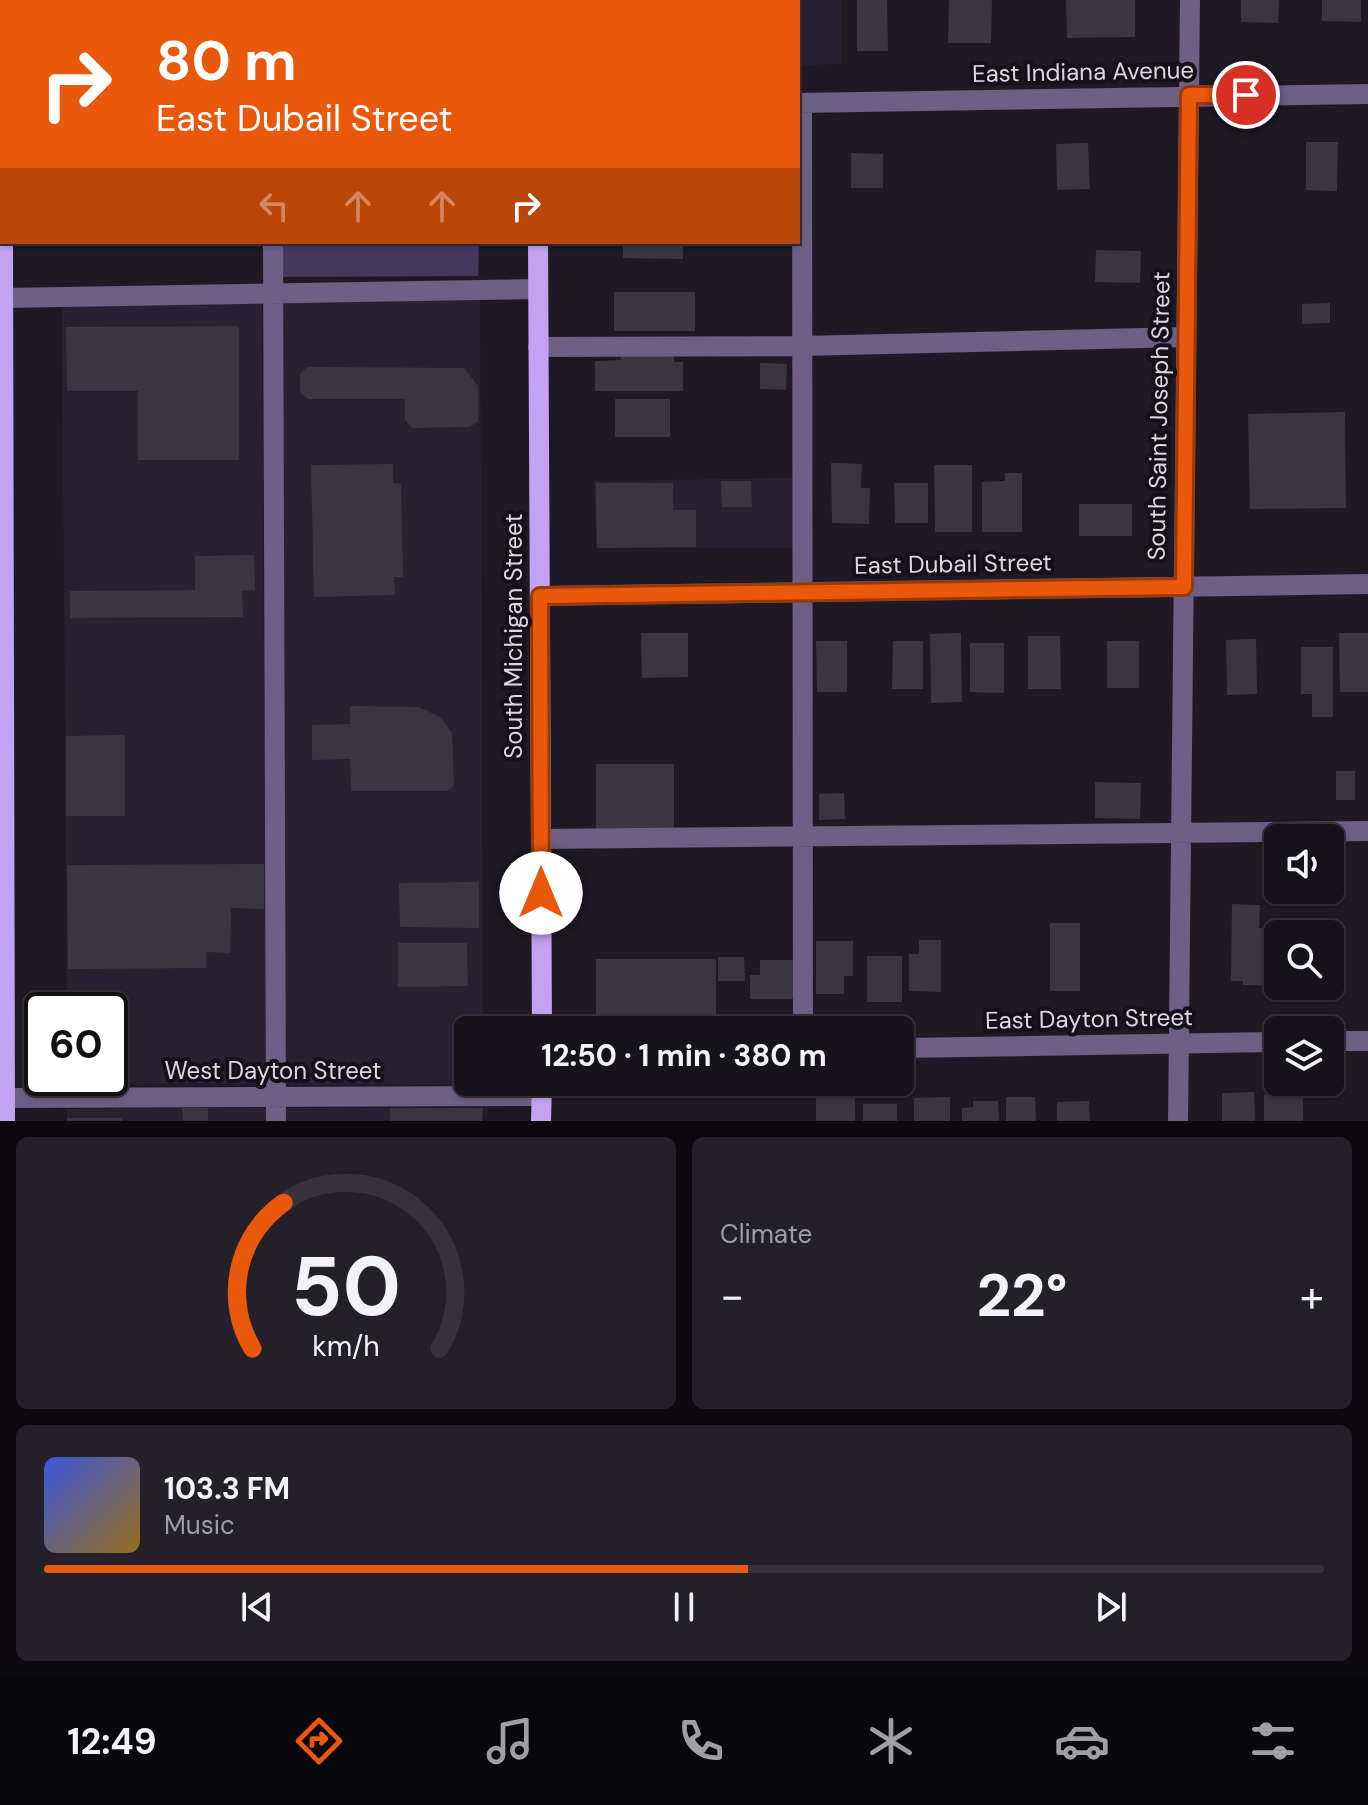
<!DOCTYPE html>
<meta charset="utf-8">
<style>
:root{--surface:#16131c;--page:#232029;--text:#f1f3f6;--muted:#9e9ea3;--line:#35323b;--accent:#ea580c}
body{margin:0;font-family:"DM Sans",sans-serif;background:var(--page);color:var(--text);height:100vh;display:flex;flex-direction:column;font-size:30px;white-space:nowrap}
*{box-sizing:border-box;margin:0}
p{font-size:26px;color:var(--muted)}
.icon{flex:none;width:44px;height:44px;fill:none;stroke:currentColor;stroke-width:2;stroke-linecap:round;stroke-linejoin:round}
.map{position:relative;height:1121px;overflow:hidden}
.details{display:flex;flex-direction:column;gap:16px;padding:16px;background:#0c0a0f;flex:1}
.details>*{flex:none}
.guide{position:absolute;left:0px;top:0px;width:800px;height:244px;box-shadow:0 2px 6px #0004,0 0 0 2px var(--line);background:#ea580c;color:#fff;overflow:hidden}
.controls{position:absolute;left:1264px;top:824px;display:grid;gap:16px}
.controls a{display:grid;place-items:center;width:80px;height:80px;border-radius:12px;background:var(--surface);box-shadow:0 2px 6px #0004,0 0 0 2px var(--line);font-size:40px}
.speed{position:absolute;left:24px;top:992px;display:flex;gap:16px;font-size:40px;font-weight:700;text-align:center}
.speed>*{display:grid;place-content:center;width:104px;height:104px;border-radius:50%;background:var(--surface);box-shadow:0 2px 6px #0004,0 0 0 2px var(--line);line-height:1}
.speed .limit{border:4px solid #111;border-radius:12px;background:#fff;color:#111}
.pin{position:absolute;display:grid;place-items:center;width:68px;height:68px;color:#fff;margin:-34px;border:4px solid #fff;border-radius:50%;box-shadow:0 2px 8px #0007}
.me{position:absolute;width:88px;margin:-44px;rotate:0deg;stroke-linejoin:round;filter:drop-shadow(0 0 6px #0008)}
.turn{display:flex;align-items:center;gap:28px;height:168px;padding:0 24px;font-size:36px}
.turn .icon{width:104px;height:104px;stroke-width:2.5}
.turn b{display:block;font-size:56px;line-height:68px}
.lanes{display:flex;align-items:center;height:76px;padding:0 24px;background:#0003;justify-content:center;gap:40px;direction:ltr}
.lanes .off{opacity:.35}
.big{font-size:60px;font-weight:700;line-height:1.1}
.details .tile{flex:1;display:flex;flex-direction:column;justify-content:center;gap:12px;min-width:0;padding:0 28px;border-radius:12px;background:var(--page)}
.details .dial{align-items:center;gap:0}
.dial svg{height:208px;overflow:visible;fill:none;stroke:var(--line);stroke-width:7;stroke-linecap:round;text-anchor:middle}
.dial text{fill:var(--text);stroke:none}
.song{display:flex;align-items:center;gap:24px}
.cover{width:96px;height:96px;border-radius:12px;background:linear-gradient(135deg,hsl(230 70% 55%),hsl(40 70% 35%))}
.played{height:8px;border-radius:4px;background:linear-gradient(90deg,var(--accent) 55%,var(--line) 55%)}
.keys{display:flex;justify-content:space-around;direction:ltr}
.heat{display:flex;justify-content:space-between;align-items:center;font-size:44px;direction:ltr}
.details .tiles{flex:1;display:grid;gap:16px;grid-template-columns:1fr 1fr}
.tile:last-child{grid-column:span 2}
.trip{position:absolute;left:454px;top:1016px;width:460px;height:80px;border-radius:12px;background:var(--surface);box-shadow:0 2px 6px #0004,0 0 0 2px var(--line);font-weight:700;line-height:80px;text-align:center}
.menu{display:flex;height:128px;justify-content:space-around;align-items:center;background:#09080b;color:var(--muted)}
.menu .icon{width:56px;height:56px}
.menu .selected{color:var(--accent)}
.menu b{font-size:36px;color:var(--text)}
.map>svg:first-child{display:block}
</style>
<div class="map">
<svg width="1368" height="1121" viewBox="0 0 1368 1121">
<rect width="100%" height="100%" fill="#1e1925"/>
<path fill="#282133" d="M791,0H841V64L798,65V2Z
M480,299L483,1030H468V1082L483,1084L283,1085L278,301Z
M262,301L266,1084H67V1078H110V1010H67L62,305Z
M792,478L794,548H596L594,481Z
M266,1108V1121H67V1109Z
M283,1108H483L482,1121H283Z"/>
<path fill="#47385b" d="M281,242H479L478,276L281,277Z"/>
<path fill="#3a3542" d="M857,0H887L888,51H857Z
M949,0H992L991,43H948Z
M1066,0H1135V37L1067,38Z
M1241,0H1279L1278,23L1241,22Z
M1322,0H1361V22L1322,21Z
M1306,142H1338L1337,191L1306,190Z
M1088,143L1090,189L1057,190L1056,144Z
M851,153L883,154V188H851Z
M623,242H683V259L623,258Z
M1096,250L1141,251L1140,283L1095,282Z
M614,292H695V331H614Z
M1330,303V323L1302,324V304Z
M239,326V460H138V391H67L66,327Z
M674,351V362H683V391H595V361L621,360L620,352Z
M760,363L787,364L786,390L760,389Z
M307,367L464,368L478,386V422L469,427L412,428L405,420V399H308L300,392V374Z
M615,399H670V437H615Z
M1345,412L1346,508L1250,509L1248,414Z
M831,463L862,464L861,488H870L869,524L832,523Z
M393,464V483L401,484L403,577H394L395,595L314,597L311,465Z
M934,465H972V532H935Z
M1005,473H1022V532H982V482L1005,481Z
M721,481H751L752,507H722Z
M596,483H673V510H696V547L597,548Z
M894,483H928V523H895Z
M1079,504H1132V536H1079Z
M254,555L255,590L242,591L243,617L70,618V591L195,590V556Z
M641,633H688V677L642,678Z
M961,633L962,702L931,703L930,634Z
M1339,633H1368V692H1340Z
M1028,636H1060L1061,689H1028Z
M1256,639L1257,694L1227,695L1226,640Z
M816,641H847V692H817Z
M893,641H923V689H892Z
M1107,641H1139V688H1107Z
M970,643H1004V693L970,692Z
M1301,647H1333V717H1312V694H1301Z
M350,706L419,707L440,717L452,733L454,786L447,791H351L350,759L312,760V725L350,724Z
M125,735V816H66V736Z
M596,764H674V831H596Z
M1336,771H1355V800H1336Z
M1095,782L1141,783L1140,819L1095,818Z
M844,793L845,819L819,820V794Z
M264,864V909L231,908L230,953L206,952V968L68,969L67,865Z
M479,882V928L400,927L399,883Z
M1232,904L1260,905L1259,928H1270V986L1243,985V981H1231Z
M1286,919H1313V934H1286Z
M1050,923H1080V991H1050Z
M919,940H941V992L909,991V954H919Z
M816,941H853V976H844V994H816Z
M398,943H467L468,986L398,987Z
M867,956H902V1002H867Z
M718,957H744L745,981H718Z
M596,959H716V1015H596Z
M760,960H794V999H750V975H760Z
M1286,986H1313V994H1286Z
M1254,1092L1255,1121H1222V1093Z
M1264,1094L1303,1098V1121H1264Z
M950,1097V1121H914V1098Z
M1006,1097H1035L1036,1121H1006Z
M816,1098H855V1121H816Z
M973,1101H998L999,1121H962V1108L973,1107Z
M1089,1101L1090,1121H1057V1102Z
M863,1104H897V1121H863Z
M182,1108H208V1121H183Z
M390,1108H483L482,1121H390Z
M67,1118H122V1121H67Z"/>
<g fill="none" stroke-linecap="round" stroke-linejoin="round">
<path stroke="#6e5f85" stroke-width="20" d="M272,0V2
M784,2V0
M798,103L1368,94
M802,103L803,1030
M0,116H2
M273,242L276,1121
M3,298L538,289
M538,347L800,346L1186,337
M540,596L1368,584
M541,839L1368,831
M1330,1041H1368
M900,1048L1278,1042
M5,1098L541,1096
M1178,1121L1190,0"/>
<path stroke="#c3a2f2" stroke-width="20" d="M537,0V2
M3,2V0
M3,242L5,1121
M538,242L542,1030
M541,1121L542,1082"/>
</g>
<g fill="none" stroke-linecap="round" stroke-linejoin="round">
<g stroke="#983908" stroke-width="20">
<path id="route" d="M541,893L540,596L1184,587L1189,95H1246"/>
</g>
<use href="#route" stroke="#ea580c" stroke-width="14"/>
</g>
<g text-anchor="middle" stroke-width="8" stroke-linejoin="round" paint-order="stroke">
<g font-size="24" fill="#dbd8e1" stroke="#15101c">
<text transform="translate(1083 72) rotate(-1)" y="8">East Indiana Avenue</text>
<text transform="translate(1159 416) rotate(-89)" y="8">South Saint Joseph Street</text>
<text transform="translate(953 564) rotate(-1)" y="8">East Dubail Street</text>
<text transform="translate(514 636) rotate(-90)" y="8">South Michigan Street</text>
<text transform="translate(1089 1019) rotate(-1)" y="8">East Dayton Street</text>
<text x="273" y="1079">West Dayton Street</text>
</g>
</g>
</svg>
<div class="controls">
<a><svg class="icon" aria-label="sound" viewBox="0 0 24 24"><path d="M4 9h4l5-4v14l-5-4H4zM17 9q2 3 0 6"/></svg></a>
<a><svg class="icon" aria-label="search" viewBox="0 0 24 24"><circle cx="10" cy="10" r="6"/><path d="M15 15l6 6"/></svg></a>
<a><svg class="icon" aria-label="layers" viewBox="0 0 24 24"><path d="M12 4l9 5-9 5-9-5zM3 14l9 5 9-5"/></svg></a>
</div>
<div class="speed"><div class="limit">60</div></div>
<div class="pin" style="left:1246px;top:95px;background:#d93025"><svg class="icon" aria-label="arrive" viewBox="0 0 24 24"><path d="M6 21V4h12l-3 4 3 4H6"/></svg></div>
<svg class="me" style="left:541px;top:893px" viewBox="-20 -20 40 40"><circle r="19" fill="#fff"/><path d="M0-13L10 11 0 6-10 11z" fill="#ea580c"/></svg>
<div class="trip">12:50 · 1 min · 380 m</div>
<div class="guide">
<div class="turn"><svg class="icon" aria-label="right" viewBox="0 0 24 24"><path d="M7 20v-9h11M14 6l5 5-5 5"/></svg><div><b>80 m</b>East Dubail Street</div></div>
<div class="lanes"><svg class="icon off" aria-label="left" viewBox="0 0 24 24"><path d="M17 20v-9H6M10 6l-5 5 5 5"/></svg><svg class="icon off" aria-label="ahead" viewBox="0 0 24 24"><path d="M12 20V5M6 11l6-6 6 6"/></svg><svg class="icon off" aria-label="ahead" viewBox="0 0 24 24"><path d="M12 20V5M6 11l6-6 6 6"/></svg><svg class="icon" aria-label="right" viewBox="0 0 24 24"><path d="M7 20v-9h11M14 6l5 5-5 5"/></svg></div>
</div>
</div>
<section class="details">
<div class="tiles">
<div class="tile dial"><svg viewBox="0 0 100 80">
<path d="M14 69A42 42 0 1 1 86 69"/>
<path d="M14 69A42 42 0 0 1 26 13" stroke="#ea580c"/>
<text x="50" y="56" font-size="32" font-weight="700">50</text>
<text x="50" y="72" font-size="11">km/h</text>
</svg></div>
<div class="tile"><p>Climate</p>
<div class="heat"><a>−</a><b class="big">22°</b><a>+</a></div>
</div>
<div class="tile">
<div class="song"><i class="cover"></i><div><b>103.3 FM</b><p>Music</p></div></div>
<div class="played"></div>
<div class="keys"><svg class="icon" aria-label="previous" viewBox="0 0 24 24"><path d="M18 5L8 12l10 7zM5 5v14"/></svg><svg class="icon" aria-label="pause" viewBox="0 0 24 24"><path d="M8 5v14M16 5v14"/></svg><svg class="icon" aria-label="next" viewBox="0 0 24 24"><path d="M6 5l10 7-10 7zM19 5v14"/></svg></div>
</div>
</div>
</section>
<nav class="menu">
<b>12:49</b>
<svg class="icon selected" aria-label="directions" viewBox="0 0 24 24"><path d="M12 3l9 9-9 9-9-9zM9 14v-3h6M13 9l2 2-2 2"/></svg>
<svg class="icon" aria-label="music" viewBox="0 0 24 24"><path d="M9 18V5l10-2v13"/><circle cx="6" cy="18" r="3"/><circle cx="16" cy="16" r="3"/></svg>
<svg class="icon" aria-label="phone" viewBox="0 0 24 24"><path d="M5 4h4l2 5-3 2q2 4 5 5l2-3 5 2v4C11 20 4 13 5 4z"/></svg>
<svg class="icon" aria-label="climate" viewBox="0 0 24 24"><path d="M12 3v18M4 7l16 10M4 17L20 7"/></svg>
<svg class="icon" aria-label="car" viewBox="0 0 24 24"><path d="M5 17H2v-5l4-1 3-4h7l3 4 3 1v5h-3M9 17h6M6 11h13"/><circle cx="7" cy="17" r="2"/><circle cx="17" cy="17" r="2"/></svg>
<svg class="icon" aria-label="filters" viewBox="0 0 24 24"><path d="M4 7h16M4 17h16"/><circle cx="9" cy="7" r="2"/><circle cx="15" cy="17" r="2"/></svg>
</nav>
